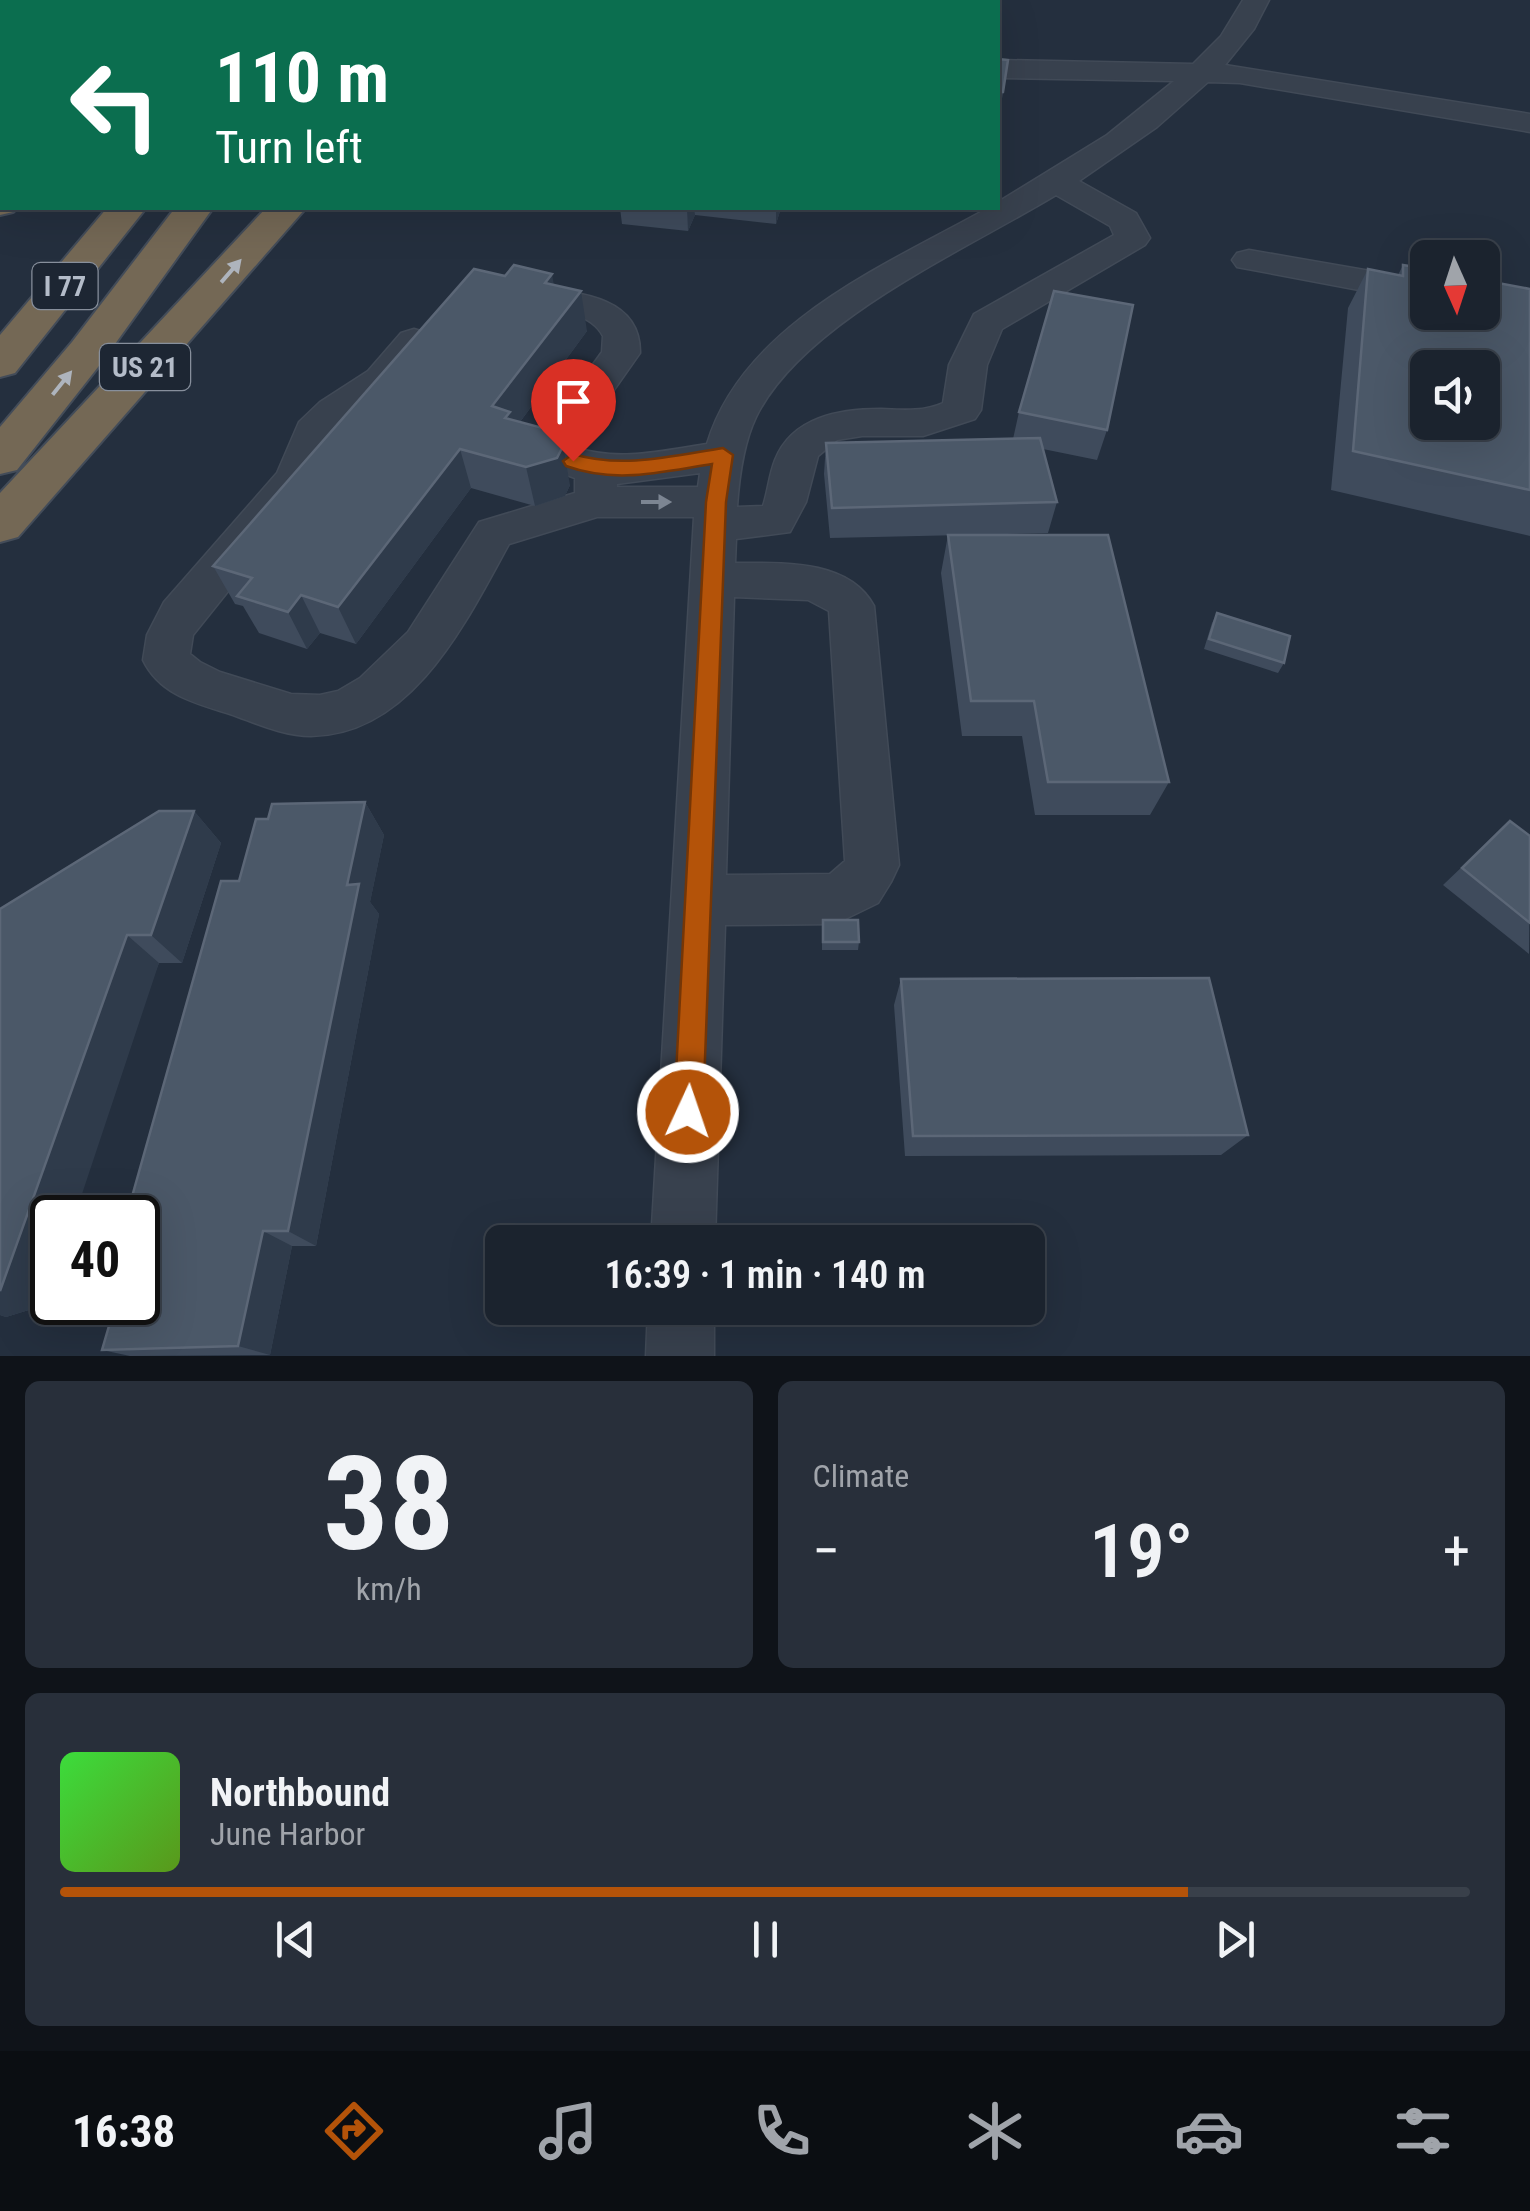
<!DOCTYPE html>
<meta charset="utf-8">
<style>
:root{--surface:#1b232e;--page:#282f3a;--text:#f1f3f6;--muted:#a0a4aa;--line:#39404a;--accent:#b45309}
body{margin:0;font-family:"Roboto Condensed",sans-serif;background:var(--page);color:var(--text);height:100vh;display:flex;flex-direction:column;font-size:38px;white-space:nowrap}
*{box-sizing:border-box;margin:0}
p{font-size:32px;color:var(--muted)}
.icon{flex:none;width:55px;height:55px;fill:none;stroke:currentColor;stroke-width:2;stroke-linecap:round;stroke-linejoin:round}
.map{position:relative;height:1356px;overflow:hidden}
.sheet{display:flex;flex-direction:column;gap:25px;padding:25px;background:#0f1319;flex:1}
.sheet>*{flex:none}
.guide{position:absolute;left:0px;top:0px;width:1000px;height:210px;box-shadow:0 10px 40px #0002,0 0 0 2px var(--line);background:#0b6e4f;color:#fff;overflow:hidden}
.needle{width:65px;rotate:177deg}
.tools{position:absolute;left:1410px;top:240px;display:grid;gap:20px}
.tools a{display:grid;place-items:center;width:90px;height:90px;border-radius:15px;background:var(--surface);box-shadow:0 10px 40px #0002,0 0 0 2px var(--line);font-size:50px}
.speed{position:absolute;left:30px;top:1195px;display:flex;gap:20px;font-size:50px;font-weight:700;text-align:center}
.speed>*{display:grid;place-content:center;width:130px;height:130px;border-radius:50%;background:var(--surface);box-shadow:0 10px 40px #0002,0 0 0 2px var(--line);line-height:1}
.speed .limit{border:5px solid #111;border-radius:15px;background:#fff;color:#111}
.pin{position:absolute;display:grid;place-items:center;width:85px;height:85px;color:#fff;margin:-102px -42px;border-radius:50% 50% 50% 0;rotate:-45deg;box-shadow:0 0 10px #0007}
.pin .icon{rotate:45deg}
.me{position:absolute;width:110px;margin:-55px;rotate:3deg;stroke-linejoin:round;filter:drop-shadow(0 0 8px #0008)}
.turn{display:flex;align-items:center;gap:35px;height:210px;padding:0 50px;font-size:45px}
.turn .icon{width:130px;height:130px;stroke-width:2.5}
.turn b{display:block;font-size:70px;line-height:85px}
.big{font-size:75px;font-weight:600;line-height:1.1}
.sheet .widget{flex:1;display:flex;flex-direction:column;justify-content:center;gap:15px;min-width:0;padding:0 35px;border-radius:15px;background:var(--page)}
.sheet .dial{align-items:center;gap:0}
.dial b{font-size:130px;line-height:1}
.song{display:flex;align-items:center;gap:30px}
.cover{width:120px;height:120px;border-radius:15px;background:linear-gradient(135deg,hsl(120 70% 55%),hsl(90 70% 35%))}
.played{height:10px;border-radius:5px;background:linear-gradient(90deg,var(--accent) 80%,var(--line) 80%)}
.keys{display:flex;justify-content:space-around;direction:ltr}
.heat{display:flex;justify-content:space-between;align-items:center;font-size:55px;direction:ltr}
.sheet .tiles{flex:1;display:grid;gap:25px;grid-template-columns:1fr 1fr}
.widget:last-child{grid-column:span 2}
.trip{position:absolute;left:485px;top:1225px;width:560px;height:100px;border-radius:15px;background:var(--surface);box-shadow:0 10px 40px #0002,0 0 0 2px var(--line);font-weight:600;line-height:100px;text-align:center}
.tab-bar{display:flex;height:160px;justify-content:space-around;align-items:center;background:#0b0e12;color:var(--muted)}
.tab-bar .icon{width:70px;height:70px}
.tab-bar .active{color:var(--accent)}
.tab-bar b{font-size:45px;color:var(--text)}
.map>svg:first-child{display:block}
</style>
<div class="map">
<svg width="1530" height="1356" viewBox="0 0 1530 1356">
<rect width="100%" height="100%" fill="#242f3e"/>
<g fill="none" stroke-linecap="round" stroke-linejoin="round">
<g stroke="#414a57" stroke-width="3">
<path id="minor" d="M1243,0H1269L1254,29L1225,65L1530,114V132L1240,83L1208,82L1157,127L1079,181L1136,213L1150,238L1145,245L1002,329L987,365L981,410L975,419L923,436H862L837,440L818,456L806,502L790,532L736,539L735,563C782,563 849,559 874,606L899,865L891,882L878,903L835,924L725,925L715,1242H651L694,517H597L509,544C467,620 413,735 311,736C283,736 256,723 230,714C195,703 160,695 143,660L147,635L164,602L277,473L299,422L320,402L368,371L401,333L414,329L427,333L433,341L396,389L348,420L331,438L310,489L193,635L190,654L200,662L220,672L291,694L320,695L338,691L360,678L408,632L479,522L575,493V478L535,463L529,453L602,352L603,336C587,305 537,312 507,305L502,297L507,289L520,286C566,292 641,291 640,353L574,447C618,462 662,451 707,444C743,323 888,264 988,208H998V202L1107,135L1174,81L998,78V60L1193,64L1221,36ZM1056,195L1110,226L1114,235L974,314L949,365L943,403C923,412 902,410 881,409C839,409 792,417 775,460C769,475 768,491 763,506L737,507C739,478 743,444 756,417C803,321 967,249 1056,195ZM700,473L698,487H617V484ZM734,597L808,600L829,611L845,861L830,874L726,875Z
M1249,250L1428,281V303L1237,267L1232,260L1237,253Z
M648,1308H714V1356H646Z"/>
</g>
<g stroke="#434c59" stroke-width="4">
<path id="highway" d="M0,188L2,208H17L13,212L0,215Z
M107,208H146L15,373L0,377V335Z
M175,208H213L102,362L17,470L0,474V427L72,342Z
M266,208H306L18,537L0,542V493Z"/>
</g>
<use href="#minor" fill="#38414e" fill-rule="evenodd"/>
<use href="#highway" fill="#746855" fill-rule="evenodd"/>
</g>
<path fill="#3f4b5c" d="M998,59L1003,92L998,125Z
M620,208H781L776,224L695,215L688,231L622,224Z
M1403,265L1530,289V536L1331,490L1348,308L1368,269L1398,275Z
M505,276L554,285L587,331L520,422L570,485L565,496L535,506L471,488L356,644L320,633L307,649L259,633L243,606L235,604L213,566Z
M1019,412L1107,430L1097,460L1043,449L1057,502L1048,533L830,538L824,474L826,443L1013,439Z
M948,535L1169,782L1150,815H1035L1022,736H962L941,573Z
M1217,613L1284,663L1278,673L1204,649L1212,623Z
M365,802L384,835L370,902L379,914L316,1246H292L270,1355L130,1356L102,1350L239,881Z
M194,811L221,843L182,963H159L52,1218V1282L45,1305L6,1317L0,1315V909Z
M1510,821L1530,836L1529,954L1443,885Z
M822,928L859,942L858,950H822Z
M901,979L1248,1135L1221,1155L905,1156L894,1005Z"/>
<path fill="#2f3b4b" d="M687,208H694L695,215L688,231Z
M776,208H781L776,224Z
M552,274L559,314L545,283Z
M581,291L587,331L514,430L492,406Z
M563,446L570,485L565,496L535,506L526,467Z
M460,449L471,488L356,644L338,607Z
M301,595L320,633L307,649L288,612Z
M365,802L384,835L370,902L379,914L316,1246L288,1231L347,885Z
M194,811L221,843L182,963L151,935Z
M127,935L159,963L74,1218H52V1282L45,1305L6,1317L0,1315V1291Z
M263,1231L292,1246L270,1355L238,1346Z"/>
<path fill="#4b5868" stroke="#5c6777" stroke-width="2.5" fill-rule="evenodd" d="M708,0H819L818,2H706Z
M998,59L1008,60L1003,92H998Z
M514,265L552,274L545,283L581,291L492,406L510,412L505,418L554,431L563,446L557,458L526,467L460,449L338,607L301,595L288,612L237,596L252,578L213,566L474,269L505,276Z
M1403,265L1428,269V312H1482V280L1530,289V490L1353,451L1368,269L1403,276ZM1428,368H1482V422H1428Z
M1054,291L1133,305L1107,430L1019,412Z
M1040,438L1057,502L832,508L826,443Z
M948,535H1108L1169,782H1048L1034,701H971Z
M1217,613L1290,636L1284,663L1209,639Z
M365,802L347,885L359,884L288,1231H263L238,1346L102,1350L116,1302H138V1218H126L221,881H239L256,819H268L272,804Z
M159,811H194L151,935H127L0,1291V909Z
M1510,821L1530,836V923L1462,868Z
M823,920H858L859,942H823Z
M1209,978L1248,1135L913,1136L901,979Z"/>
<defs><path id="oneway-solid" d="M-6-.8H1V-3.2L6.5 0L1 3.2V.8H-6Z" transform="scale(2.5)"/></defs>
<g fill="#aeb4bd">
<use href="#oneway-solid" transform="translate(231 271) rotate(-49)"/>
<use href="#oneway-solid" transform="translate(62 383) rotate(-51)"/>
</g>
<use fill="#7c8592" href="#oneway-solid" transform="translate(656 502)"/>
<path fill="#b45309" stroke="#753606" stroke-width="2.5" d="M723,448L733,455L726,502L703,1112L699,1123L688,1127L678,1123L674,1112L706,502L712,464C660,472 616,484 566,466L563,461L573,454C623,469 672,456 723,448Z"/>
<g text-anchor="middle" stroke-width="10" stroke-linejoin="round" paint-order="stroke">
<g fill="#1d2633" stroke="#878f9c" stroke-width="2.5">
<rect x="32.5" y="263" width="65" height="46" rx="8"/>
<rect x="100" y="344" width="90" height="46" rx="8"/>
</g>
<g font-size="28" font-weight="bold" fill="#b4bcc9">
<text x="65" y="296">I 77</text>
<text x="145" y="377">US 21</text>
</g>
</g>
</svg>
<div class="tools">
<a><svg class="needle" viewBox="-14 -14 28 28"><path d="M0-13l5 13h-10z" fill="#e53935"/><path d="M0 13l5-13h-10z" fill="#a0a4aa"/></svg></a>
<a><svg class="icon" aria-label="sound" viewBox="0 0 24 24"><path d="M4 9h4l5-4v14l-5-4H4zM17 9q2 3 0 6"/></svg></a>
</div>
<div class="speed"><div class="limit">40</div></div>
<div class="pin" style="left:573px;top:461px;background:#d93025"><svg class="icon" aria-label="arrive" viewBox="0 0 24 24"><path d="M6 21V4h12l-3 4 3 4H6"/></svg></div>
<svg class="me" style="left:688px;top:1112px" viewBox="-20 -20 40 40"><circle r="17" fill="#b45309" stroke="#fff" stroke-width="3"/><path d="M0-11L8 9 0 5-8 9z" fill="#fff"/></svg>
<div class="trip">16:39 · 1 min · 140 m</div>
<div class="guide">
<div class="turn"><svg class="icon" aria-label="left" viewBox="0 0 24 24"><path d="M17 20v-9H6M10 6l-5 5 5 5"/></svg><div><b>110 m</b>Turn left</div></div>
</div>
</div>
<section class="sheet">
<div class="tiles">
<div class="widget dial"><b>38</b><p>km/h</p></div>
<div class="widget"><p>Climate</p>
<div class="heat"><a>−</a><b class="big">19°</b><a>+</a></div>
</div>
<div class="widget">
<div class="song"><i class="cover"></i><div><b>Northbound</b><p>June Harbor</p></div></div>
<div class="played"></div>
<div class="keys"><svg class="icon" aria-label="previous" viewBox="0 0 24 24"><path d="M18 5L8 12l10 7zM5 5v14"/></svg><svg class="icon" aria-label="pause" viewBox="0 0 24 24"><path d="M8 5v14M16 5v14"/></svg><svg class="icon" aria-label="next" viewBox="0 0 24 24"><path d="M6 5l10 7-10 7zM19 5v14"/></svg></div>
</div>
</div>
</section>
<nav class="tab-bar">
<b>16:38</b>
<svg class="icon active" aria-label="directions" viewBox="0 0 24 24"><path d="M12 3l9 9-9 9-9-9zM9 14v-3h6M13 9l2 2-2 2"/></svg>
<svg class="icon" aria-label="music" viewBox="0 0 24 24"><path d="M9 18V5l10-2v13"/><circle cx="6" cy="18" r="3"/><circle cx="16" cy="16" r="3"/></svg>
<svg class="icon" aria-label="phone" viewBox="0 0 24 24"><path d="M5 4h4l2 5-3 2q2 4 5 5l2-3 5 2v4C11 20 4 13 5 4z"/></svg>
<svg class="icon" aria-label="climate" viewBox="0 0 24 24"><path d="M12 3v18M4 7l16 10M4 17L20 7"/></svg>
<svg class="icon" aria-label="car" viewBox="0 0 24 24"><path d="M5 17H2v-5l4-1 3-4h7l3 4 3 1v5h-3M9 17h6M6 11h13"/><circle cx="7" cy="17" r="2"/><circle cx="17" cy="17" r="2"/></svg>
<svg class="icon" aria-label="filters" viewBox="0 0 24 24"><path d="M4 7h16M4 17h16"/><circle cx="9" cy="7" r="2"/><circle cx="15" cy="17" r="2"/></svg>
</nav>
